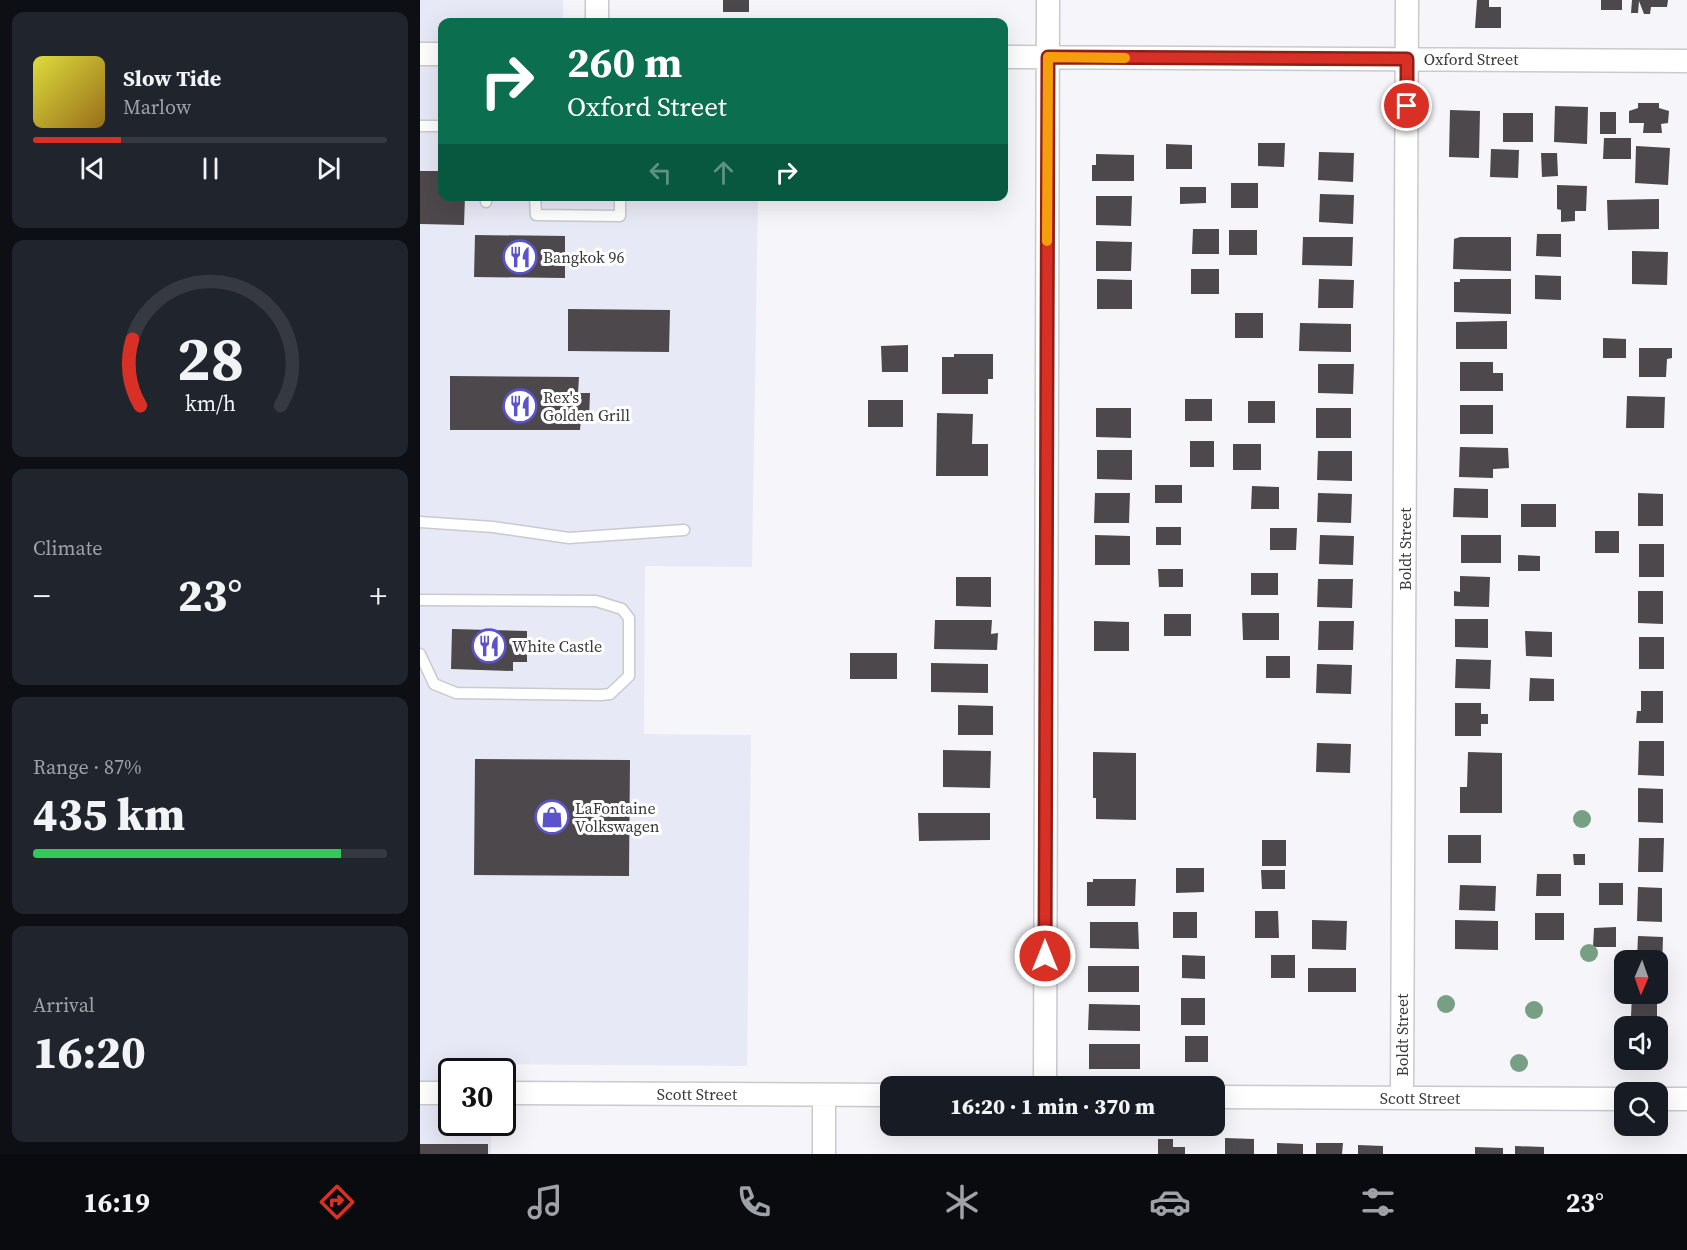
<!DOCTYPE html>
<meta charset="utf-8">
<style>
:root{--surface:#171b24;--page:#20242c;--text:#f1f3f6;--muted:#9ea1a6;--line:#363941;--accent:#d93025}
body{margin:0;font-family:"Source Serif 4",serif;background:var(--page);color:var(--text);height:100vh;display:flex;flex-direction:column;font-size:22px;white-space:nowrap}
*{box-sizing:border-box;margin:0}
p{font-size:20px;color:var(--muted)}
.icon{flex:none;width:33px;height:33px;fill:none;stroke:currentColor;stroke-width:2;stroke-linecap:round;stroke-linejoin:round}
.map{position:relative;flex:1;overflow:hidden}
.drawer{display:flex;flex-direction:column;gap:12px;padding:12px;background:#0d0f14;width:420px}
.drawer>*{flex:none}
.guide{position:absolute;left:18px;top:18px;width:570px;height:183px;border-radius:12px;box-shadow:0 6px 24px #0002;background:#0b6e4f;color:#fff;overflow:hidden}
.needle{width:39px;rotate:182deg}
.buttons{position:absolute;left:1194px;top:950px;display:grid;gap:12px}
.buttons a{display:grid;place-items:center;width:54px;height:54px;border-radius:12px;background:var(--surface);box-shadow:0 6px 24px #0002;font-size:30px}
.speed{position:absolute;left:18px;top:1058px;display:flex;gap:12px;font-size:30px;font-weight:700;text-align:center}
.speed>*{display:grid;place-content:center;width:78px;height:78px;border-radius:50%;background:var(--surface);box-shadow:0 6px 24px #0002;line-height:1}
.speed .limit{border:3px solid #111;border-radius:9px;background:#fff;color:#111}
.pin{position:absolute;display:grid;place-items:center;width:51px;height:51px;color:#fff;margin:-26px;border:3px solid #fff;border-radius:50%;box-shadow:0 2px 6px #0007}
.me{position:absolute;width:66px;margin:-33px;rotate:0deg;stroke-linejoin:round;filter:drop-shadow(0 0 4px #0008)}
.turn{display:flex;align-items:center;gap:21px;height:126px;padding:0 30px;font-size:27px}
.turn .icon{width:78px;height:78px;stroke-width:2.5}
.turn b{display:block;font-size:42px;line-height:51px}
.lanes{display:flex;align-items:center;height:57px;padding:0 30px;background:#0003;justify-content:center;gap:30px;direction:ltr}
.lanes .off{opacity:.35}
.big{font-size:45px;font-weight:800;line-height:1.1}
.drawer .card{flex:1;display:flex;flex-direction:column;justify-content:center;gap:9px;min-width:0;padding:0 21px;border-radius:12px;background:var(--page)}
.drawer .dial{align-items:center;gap:0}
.dial svg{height:156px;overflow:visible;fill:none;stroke:var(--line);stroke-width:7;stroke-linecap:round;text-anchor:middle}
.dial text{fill:var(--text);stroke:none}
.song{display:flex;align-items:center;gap:18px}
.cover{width:72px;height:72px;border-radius:9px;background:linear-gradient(135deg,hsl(60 70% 55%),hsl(40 70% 35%))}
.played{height:6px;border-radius:3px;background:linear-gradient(90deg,var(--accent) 25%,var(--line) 25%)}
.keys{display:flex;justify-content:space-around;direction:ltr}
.heat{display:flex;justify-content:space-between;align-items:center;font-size:33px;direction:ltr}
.charge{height:9px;border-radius:4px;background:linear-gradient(90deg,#34c759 87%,var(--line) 0)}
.trip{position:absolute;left:460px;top:1076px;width:345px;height:60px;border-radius:12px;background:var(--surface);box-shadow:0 6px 24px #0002;font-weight:800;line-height:60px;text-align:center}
.dock{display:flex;height:96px;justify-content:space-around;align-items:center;background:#090b0e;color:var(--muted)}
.dock .icon{width:42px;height:42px}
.dock .on{color:var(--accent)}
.dock b{font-size:27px;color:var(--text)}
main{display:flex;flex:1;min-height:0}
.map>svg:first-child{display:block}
</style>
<main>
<section class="drawer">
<div class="card">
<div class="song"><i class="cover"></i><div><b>Slow Tide</b><p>Marlow</p></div></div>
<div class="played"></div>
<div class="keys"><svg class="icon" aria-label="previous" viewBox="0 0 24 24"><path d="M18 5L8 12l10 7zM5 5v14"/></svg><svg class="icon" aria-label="pause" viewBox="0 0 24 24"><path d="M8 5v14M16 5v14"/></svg><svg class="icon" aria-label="next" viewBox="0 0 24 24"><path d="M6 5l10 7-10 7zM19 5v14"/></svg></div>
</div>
<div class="card dial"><svg viewBox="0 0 100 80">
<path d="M14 69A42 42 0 1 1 86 69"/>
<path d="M14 69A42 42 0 0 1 10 35" stroke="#d93025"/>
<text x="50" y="56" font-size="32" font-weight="700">28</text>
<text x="50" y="72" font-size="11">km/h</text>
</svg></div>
<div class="card"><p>Climate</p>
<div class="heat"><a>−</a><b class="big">23°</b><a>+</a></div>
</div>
<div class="card"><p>Range · 87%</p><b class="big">435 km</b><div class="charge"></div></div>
<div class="card"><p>Arrival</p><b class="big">16:20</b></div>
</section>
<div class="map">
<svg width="1267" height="1154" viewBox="0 0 1267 1154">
<rect width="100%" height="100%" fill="#f5f5fa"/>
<path fill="#e8e9f6" d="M0,0H143V22H22V196L338,197L332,567L225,566L224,734L331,735L327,1066L71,1064V1071H32V1122H71V1154H0Z"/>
<path fill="#4c484b" d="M303,0H329V12H303Z
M1057,0H1069V7H1081V28H1055Z
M1181,0H1202V10H1181Z
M1212,0H1248L1247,7H1231L1230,14H1224L1219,1L1218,13H1211Z
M1218,103H1239V108L1249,111L1248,123L1241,124L1242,133H1223L1224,123H1209V111L1218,108Z
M1135,106L1168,107L1167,144L1134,142Z
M1030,110L1060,111L1059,158L1029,157Z
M1180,112H1196V134H1180Z
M1083,113H1113V142H1083Z
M1184,138H1211V159H1183Z
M838,143H865L864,167L838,166Z
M746,144L772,145V169H746Z
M1216,146L1250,148L1248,185L1215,183Z
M1071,149L1099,150L1098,178L1070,177Z
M899,152L934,153L933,182L898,180Z
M1121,153H1137L1138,176L1122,177Z
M676,154L714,155V181H672V165H676Z
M0,171H22V196H45L44,225L0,224Z
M811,183H838V208H811Z
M1137,185L1167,186L1166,211H1155V221L1141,222V210L1137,209Z
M760,187H786V203L760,204Z
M900,194L934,195L933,224L899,222Z
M676,196H712L711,226L676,225Z
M1239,199V229L1188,230L1187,200Z
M773,229H799V254H772Z
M809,230H837V255H809Z
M1117,234H1141V257L1116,256Z
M55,235L145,236V278L54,277Z
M883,237H933L932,266L882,265Z
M1040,237H1091V271L1033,269L1034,239Z
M676,241L712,242L711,271H676Z
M1212,251L1248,252L1247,285L1212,284Z
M771,269H799V294H771Z
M1115,275L1141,276V300L1115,299Z
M677,279L712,280V309H677Z
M899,279L934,280L933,308H898Z
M1040,279H1091V314L1034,312V282H1040Z
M148,309L250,310L249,352L148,351Z
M815,313H843V338H815Z
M1087,321V349H1036V322Z
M880,323L931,324V352L879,351Z
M1183,338L1206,339V358H1183Z
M488,345V372H462L461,346Z
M1219,348H1252V358L1247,359L1246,377H1219Z
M534,354H573V379H568V394H522V357H534Z
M1040,362H1073V373H1083V391H1040Z
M898,364H934L933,394L898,393Z
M30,376L159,377L158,393H170L169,419H161L160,430H30Z
M1207,396L1245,397L1244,428H1206Z
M765,399H792V421H765Z
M448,400H483V427H448Z
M828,401H855V423H828Z
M1040,405H1073V434H1040Z
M676,408H711V438L676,437Z
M896,408H931V438H896Z
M517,413L553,414L552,444H568V476H516Z
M770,441H794V467H770Z
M813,444H841V470H813Z
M1040,447L1088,448L1089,468L1073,469V478L1039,477Z
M677,450H712V480L677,479Z
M898,451H932V481L897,480Z
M735,485H762V503H735Z
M832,486L859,487V509H831Z
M1034,488L1068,489V518L1033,517Z
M675,493H710L709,523H674Z
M898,493L932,494L931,523L897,522Z
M1218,493L1243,494V526H1218Z
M1101,504H1136V527H1101Z
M736,527H761V545H736Z
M850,528H877L876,550H850Z
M1175,531H1199V553H1175Z
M675,535L710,536V565H675Z
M900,535L934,536L933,565L899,564Z
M1041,535H1081V563H1041Z
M1219,544H1244V577H1219Z
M1098,555L1120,556V571H1098Z
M738,569H763V587H739Z
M831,573H858V595H831Z
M1040,576L1070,577L1069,607L1034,606V591L1040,592Z
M536,577H571V607L536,606Z
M898,579H933L932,608L897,607Z
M1218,591H1243V624L1218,623Z
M822,613H859V640H823Z
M744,614H771V636H744Z
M1035,619H1068V648L1035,647Z
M515,620H572L571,634L578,633L577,650L514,649Z
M674,621L709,622V651H674Z
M899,621H934L933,650H898Z
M32,629L107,631V662H93V671L31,669Z
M1105,631L1132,632V657L1106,656Z
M1219,637H1244V669H1219Z
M430,653H477V679H430Z
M846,656H870V678H846Z
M1036,659L1071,660L1070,689L1035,688Z
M511,663L568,664V693L511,692Z
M897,664L932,665L931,694L896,693Z
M1110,678L1134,679V701H1109Z
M1221,691H1243V723H1216L1217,711H1221Z
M1035,703H1061V714H1068V724H1061V736H1035Z
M538,705L573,706V735H538Z
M1219,741H1244V776L1218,775Z
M897,743L931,744L930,773L896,772Z
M523,750L571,751L570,788L523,787Z
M673,752L716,753V820L676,819V798H673Z
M1048,752L1082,753V813H1040V787H1047Z
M55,759L210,760L209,876L54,875Z
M1218,788L1243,789V823L1218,822Z
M498,813H570V840L499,841Z
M1028,835H1061V863H1028Z
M1219,838H1244L1243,872H1218Z
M842,840H866V866H842Z
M1153,854H1165V865H1154Z
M756,868H784V892L756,893Z
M841,870H865V889H842Z
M1117,874H1141V896H1116Z
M673,879H716L715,906H667V882H673Z
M1179,883H1203V905H1179Z
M1040,885L1076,886L1075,911L1039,910Z
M1218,887L1242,888V922L1217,921Z
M835,911H858L859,938H835Z
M753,912H777V938H753Z
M1115,913H1144V940H1115Z
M892,920L927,921L926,950L892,949Z
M1035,920L1078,921V950L1035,949Z
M670,922H718L719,949L670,948Z
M1196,927V947H1173L1174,928Z
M1218,936L1243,937L1242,971H1238V960H1217Z
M762,955L785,956V979L762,978Z
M851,955H875V978H851Z
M668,966H719V992H668Z
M888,968H936V992H888Z
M1212,993H1237V1018L1211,1017Z
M761,998H785V1025H761Z
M669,1004L720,1005V1031L668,1030Z
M765,1036H788V1062H765Z
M669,1044H720V1069H669Z
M805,1138L834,1139V1154H805Z
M738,1139H753V1147H765V1154H738Z
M857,1143L883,1144V1154H857Z
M896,1143H923L922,1154H896Z
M0,1144H68V1154H0Z
M938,1145L963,1146V1154H938Z
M1095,1146L1124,1147V1154H1095Z
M1055,1147L1083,1148V1154H1055Z"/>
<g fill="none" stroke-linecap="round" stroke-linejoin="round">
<g stroke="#c9cace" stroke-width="13">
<path id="lane" d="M0,126H22
M115,196L116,215L200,216V196
M66,202V196
M0,522L73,527L149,538L264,530
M0,600L176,601L202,609L209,618V676L190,694L181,695L36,693L14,684L0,654"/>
</g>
<g stroke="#c9cace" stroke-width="25">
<path id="street" d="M177,22V0
M0,54H22
M584,57L1267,61
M625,1086L628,0
M0,1093H32
M82,1093L471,1095
M795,1097L1204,1099
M982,1098L987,0
M1238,1099H1267
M404,1154V1095"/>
</g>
<use href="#lane" stroke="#fff" stroke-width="10"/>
<use href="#street" stroke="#fff" stroke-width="22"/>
</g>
<g fill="#779f83">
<circle cx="1162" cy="819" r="9"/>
<circle cx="1169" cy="953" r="9"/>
<circle cx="1026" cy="1004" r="9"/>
<circle cx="1114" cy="1010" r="9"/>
<circle cx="1099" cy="1063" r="9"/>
</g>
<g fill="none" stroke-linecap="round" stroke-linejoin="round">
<g stroke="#8d1f18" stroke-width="15">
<path id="route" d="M625,956L628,57L987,59V106"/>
</g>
<use href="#route" stroke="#d93025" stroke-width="10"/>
<path stroke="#f59e0b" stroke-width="10" d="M627,241L628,57L705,58"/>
</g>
<defs>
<g id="restaurant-ring" transform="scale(1.725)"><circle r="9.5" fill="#fff" stroke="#5a53cb" stroke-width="1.5"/><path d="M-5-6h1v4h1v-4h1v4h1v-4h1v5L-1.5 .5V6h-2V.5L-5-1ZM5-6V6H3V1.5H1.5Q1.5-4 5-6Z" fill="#5a53cb"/></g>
<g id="shop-ring" transform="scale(1.725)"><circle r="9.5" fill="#fff" stroke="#5a53cb" stroke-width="1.5"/><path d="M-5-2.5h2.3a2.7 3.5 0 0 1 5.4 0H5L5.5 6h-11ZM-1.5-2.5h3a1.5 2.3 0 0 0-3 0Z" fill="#5a53cb"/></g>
</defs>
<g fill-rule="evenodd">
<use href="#restaurant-ring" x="100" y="257"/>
<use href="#restaurant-ring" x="100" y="406"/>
<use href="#restaurant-ring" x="69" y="646"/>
<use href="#shop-ring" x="132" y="817"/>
</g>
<g text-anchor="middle" stroke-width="6" stroke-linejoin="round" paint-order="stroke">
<g font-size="16" fill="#38383a" stroke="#fff">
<text x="1051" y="65">Oxford Street</text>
<text transform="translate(985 549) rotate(-90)" y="6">Boldt Street</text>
<text transform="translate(982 1035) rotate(-90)" y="6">Boldt Street</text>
<text x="277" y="1100">Scott Street</text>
<text x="1000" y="1104">Scott Street</text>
</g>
<g font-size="16" fill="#38383a" stroke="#fff" text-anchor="start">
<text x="123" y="263">Bangkok 96</text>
<text x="123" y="403">Rex's<tspan x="123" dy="18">Golden Grill</tspan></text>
<text x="92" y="652">White Castle</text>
<text x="155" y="814">LaFontaine<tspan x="155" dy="18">Volkswagen</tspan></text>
</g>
</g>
</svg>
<div class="buttons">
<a><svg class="needle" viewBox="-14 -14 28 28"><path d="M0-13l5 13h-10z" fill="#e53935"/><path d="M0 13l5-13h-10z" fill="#9ea1a6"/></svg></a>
<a><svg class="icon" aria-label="sound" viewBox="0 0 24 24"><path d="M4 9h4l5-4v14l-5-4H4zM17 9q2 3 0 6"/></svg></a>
<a><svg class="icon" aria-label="search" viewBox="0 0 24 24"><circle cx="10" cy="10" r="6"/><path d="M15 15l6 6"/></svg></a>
</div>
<div class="speed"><div class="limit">30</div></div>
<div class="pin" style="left:987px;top:106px;background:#d93025"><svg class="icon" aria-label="arrive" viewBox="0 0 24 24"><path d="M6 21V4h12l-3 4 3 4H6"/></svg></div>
<svg class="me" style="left:625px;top:956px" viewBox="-20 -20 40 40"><circle r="17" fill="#d93025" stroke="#fff" stroke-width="3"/><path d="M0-11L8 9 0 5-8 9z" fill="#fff"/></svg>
<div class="trip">16:20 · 1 min · 370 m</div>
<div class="guide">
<div class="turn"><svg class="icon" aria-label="right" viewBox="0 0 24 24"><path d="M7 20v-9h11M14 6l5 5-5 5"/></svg><div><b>260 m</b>Oxford Street</div></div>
<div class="lanes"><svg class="icon off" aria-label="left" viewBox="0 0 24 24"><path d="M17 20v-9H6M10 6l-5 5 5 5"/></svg><svg class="icon off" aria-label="ahead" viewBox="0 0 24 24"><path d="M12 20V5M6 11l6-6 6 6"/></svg><svg class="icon" aria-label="right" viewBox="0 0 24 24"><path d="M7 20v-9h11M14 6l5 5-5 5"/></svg></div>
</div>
</div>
</main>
<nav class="dock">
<b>16:19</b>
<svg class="icon on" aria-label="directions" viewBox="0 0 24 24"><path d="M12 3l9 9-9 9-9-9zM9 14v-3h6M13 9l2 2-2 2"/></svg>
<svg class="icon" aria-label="music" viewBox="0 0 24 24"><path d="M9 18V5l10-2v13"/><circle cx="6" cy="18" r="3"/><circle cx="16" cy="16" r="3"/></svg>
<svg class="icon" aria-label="phone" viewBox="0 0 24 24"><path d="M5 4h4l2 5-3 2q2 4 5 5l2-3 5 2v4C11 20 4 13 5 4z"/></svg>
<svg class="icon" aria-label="climate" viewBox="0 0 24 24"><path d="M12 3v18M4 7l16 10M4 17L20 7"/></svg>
<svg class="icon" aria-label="car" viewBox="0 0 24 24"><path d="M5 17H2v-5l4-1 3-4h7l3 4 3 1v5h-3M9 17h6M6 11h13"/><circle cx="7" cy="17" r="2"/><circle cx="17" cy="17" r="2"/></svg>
<svg class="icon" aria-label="filters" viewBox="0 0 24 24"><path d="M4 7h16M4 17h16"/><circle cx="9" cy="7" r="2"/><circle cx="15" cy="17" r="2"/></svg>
<b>23°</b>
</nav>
